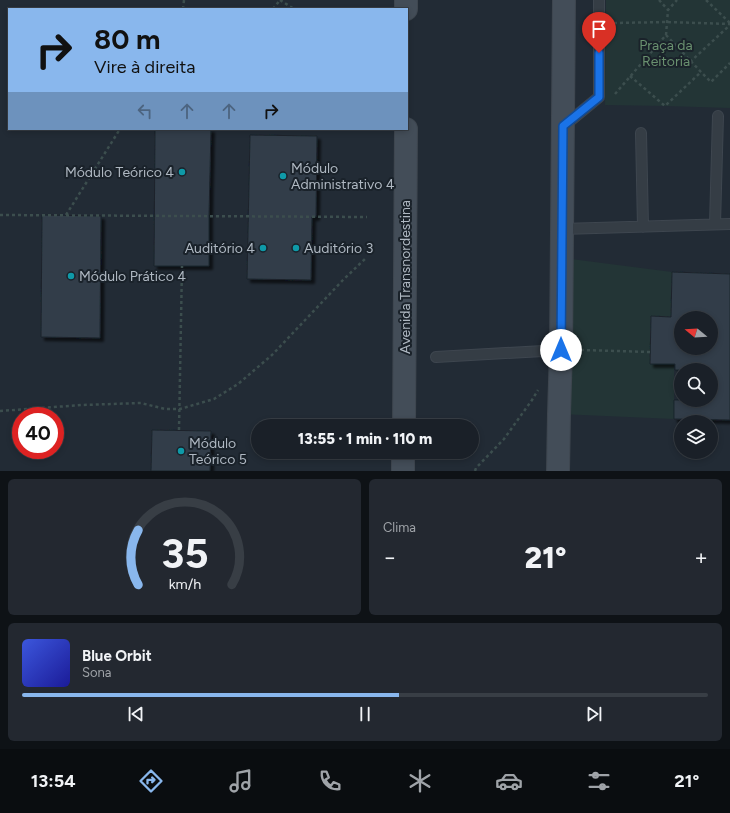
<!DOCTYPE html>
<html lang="pt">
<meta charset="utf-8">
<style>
:root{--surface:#1a2028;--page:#232830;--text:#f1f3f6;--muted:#9fa3a8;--line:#383e45;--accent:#89b7ed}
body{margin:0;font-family:Figtree,sans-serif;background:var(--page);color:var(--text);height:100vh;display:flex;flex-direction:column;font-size:15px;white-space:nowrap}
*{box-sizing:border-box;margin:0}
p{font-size:13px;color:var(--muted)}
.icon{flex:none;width:22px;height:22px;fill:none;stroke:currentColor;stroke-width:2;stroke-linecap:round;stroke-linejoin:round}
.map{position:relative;height:471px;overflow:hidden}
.details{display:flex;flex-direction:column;gap:8px;padding:8px;background:#0e1216;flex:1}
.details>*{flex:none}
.top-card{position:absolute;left:8px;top:8px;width:400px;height:122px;border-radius:0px;box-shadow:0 2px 6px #0003,0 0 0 1px var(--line);background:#89b7ed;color:#111;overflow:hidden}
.needle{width:26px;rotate:288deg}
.fabs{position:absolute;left:674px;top:311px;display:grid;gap:8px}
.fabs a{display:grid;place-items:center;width:44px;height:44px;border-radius:50%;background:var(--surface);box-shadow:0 2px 6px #0003,0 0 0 1px var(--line);font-size:20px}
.speed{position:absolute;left:12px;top:407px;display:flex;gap:8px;font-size:20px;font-weight:700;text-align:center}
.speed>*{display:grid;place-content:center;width:52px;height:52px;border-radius:50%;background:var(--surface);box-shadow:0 2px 6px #0003,0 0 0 1px var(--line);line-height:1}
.speed .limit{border:6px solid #d22;background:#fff;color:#111}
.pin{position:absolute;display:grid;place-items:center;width:34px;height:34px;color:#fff;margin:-41px -17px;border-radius:50% 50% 50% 0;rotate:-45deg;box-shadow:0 0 4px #0007}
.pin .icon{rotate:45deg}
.me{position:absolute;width:44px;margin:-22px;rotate:0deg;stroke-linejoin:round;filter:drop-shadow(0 0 3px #0008)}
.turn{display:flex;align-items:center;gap:14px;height:84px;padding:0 20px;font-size:18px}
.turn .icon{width:52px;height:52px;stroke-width:2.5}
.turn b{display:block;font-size:28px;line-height:34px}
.lanes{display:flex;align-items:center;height:38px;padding:0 20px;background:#0003;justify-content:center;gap:20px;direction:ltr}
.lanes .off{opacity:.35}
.big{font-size:30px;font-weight:800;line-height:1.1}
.details .tile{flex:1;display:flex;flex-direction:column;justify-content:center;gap:6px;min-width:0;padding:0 14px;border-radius:6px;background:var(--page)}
.details .dial{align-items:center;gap:0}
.dial svg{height:104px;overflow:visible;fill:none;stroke:var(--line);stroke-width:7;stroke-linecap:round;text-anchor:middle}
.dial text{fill:var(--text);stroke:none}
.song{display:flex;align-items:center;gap:12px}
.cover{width:48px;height:48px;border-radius:6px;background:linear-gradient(135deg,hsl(230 70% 55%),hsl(240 70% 35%))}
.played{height:4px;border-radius:2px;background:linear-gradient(90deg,var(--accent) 55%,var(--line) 55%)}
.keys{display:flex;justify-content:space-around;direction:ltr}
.heat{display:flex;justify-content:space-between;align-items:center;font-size:22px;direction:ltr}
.details .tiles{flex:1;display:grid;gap:8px;grid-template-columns:1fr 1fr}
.tile:last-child{grid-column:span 2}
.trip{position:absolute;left:251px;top:419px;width:228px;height:40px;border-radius:20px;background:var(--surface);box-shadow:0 2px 6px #0003,0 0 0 1px var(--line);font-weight:800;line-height:40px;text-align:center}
.dock{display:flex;height:64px;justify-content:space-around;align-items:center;background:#0a0d10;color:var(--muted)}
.dock .icon{width:28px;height:28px}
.dock .current{color:var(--accent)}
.dock b{font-size:18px;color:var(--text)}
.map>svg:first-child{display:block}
</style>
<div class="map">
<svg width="730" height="471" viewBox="0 0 730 471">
<defs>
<filter id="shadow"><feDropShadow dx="3.5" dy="3.5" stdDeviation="1" flood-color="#0009"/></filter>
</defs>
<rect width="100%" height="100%" fill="#222b35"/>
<path fill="#233536" d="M606,0H730V108L665,106L605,105Z
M571,259L672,272L674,331V419L559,414Z"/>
<path fill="#313d48" stroke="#1c242c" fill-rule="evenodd" filter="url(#shadow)" d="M155,129H211L209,216V266H154Z
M250,135L317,136L316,217H312L311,280L247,279Z
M42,215L101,216L100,338L41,337Z
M672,272L730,274V420L674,419V400H711V370H675V364H650L651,316L671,317ZM681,318H711V348H681Z
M152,430L211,431L210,471H151Z"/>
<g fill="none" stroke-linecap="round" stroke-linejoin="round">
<g stroke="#3e464f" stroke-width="12">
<path id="lane" d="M565,125L599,97V0
M641,133L643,227
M715,224L718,116
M562,229L730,224
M436,357L561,350"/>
</g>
<g stroke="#3e464f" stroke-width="24">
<path id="secondary" d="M406,9V0
M404,426L406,129
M403,471V452
M558,471L559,414L561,350L564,0"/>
</g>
<path stroke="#3c4e4e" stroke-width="2.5" stroke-dasharray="3 3" stroke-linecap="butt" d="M280,0L294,9
M659,0L668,10
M706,0L730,23
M183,9L184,0
M273,9L280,0
M614,23L667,22L730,24
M666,35L701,72L711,82L730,63
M690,62L730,25
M630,76L665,106L701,72
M615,94L666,35L668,10L677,0
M0,215L367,217
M66,215L120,129
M581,350L651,352
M0,411L82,405L141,403L165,409H180L214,399L238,384L272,355L343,280L367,257
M179,430L182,266
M475,471L476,468L504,439L532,400L538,390"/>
<use href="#lane" stroke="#353d45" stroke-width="10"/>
<use href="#secondary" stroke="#434d58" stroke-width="22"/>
</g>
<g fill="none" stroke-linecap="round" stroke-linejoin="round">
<g stroke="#114b97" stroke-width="10">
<path id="route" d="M561,350L563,126L599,97V53"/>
</g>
<use href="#route" stroke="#1a73e8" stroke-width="7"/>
</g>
<g fill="#0f9aa8" stroke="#1a222a" stroke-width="1.5">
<circle cx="182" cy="172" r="4"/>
<circle cx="283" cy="176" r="4"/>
<circle cx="263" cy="248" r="4"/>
<circle cx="296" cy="248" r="4"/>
<circle cx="71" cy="276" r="4"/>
<circle cx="181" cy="451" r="4"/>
</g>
<g text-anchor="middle" stroke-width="4" stroke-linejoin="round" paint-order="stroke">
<g font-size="14" fill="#69906f" stroke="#1a222a">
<text x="666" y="50">Praça da<tspan x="666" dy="16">Reitoria</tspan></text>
</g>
<g font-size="14" fill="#afb8c2" stroke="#1a222a" text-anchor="start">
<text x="291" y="173">Módulo<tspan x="291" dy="16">Administrativo 4</tspan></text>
<text x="174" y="177" text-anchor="end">Módulo Teórico 4</text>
<text x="255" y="253" text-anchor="end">Auditório 4</text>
<text x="304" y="253">Auditório 3</text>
<text x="79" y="281">Módulo Prático 4</text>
<text x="189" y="448">Módulo<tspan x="189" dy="16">Teórico 5</tspan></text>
</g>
<g font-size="14" fill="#afb8c2" stroke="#1a222a">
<text transform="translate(405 277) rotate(-90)" y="5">Avenida Transnordestina</text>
</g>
</g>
</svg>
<div class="fabs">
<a><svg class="needle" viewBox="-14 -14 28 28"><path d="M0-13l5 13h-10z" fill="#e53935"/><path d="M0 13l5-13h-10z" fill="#9fa3a8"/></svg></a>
<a><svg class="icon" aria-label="search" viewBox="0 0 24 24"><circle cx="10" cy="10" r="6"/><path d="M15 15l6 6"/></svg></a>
<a><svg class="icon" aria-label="layers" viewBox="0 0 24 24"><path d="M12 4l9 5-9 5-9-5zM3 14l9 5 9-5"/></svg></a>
</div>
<div class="speed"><div class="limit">40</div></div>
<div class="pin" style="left:599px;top:53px;background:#d93025"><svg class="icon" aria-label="arrive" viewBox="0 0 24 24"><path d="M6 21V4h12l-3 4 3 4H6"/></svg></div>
<svg class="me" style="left:561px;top:350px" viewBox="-20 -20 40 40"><circle r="19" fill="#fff"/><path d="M0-13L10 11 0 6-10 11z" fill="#1a73e8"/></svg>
<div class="trip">13:55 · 1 min · 110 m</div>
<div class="top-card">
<div class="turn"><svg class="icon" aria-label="right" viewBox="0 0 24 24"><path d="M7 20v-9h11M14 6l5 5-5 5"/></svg><div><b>80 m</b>Vire à direita</div></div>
<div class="lanes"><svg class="icon off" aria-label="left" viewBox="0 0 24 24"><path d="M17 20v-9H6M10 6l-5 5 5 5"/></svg><svg class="icon off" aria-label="ahead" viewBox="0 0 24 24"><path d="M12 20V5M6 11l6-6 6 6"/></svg><svg class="icon off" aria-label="ahead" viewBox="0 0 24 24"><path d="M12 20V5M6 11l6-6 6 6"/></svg><svg class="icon" aria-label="right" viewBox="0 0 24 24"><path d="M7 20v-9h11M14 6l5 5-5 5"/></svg></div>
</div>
</div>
<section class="details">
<div class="tiles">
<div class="tile dial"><svg viewBox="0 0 100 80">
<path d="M14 69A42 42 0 1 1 86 69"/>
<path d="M14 69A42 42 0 0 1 14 27" stroke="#89b7ed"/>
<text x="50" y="56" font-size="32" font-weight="700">35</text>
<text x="50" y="72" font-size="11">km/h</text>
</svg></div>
<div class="tile"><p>Clima</p>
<div class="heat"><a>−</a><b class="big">21°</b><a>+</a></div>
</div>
<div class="tile">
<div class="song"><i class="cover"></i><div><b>Blue Orbit</b><p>Sona</p></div></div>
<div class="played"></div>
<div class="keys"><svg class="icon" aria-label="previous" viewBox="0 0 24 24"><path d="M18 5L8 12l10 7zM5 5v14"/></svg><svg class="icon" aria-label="pause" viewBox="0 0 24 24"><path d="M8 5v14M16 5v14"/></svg><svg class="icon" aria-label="next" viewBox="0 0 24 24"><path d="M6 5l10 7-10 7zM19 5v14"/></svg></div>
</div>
</div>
</section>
<nav class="dock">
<b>13:54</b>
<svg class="icon current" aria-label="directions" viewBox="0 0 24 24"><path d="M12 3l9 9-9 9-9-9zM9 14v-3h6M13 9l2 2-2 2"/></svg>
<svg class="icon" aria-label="music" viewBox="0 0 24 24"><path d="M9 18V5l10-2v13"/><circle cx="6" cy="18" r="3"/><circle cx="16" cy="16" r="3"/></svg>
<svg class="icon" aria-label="phone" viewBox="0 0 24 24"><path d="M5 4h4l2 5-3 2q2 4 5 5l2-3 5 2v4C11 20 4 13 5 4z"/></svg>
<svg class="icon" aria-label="climate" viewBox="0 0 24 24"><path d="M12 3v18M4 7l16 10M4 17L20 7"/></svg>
<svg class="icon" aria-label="car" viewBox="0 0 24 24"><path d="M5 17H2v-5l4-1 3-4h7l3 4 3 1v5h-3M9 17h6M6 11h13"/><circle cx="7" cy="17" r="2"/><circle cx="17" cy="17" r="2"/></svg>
<svg class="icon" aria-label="filters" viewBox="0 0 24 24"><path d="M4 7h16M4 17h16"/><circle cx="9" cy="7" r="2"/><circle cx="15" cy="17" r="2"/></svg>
<b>21°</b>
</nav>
